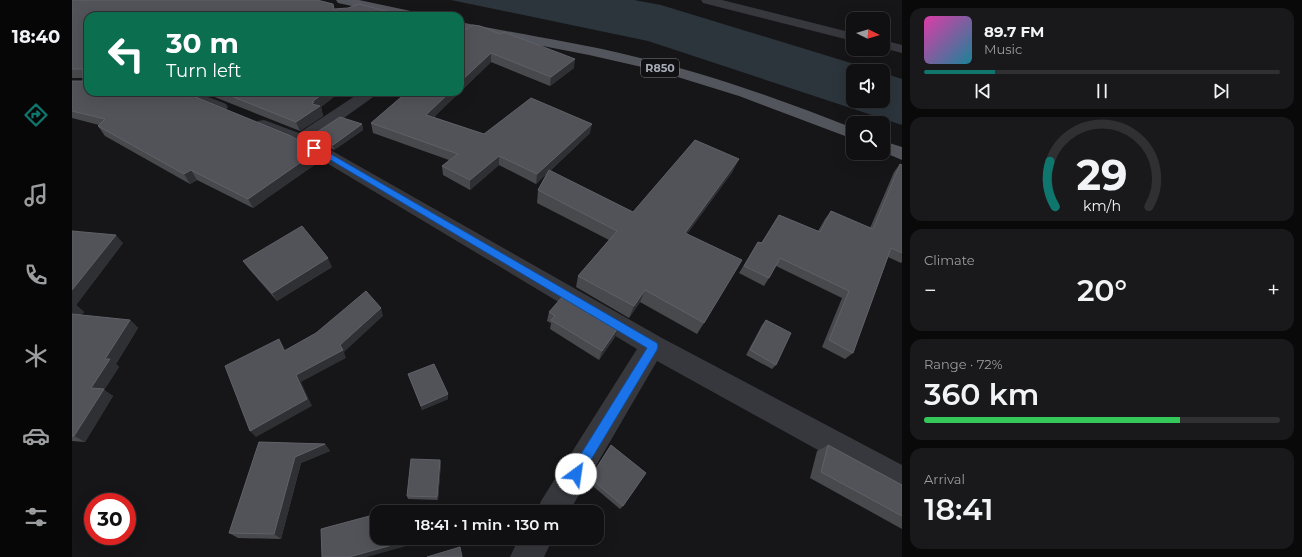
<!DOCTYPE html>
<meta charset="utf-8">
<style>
:root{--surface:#101012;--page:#19191b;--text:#f1f3f6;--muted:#9c9d9f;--line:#303032;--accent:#0f766e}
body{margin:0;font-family:Montserrat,sans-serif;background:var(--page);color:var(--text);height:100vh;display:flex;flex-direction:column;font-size:15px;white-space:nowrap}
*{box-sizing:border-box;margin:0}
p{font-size:13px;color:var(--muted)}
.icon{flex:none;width:22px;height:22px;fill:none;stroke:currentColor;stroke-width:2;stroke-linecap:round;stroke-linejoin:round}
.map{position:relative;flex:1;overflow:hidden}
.side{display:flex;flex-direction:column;gap:8px;padding:8px;background:#09090a;width:400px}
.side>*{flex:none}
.top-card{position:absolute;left:12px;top:12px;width:380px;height:84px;border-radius:12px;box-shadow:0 4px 16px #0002,0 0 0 1px var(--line);background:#0b6e4f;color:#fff;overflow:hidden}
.needle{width:26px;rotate:95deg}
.controls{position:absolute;left:774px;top:12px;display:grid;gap:8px}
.controls a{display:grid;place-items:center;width:44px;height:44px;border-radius:8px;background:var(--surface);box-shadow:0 4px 16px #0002,0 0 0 1px var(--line);font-size:20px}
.speed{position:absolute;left:12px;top:493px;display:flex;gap:8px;font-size:20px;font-weight:700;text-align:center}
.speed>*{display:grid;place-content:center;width:52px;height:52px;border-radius:50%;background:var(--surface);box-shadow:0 4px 16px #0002,0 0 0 1px var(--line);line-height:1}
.speed .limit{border:6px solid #d22;background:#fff;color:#111}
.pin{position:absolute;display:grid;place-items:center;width:34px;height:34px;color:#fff;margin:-17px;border-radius:8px;box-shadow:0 2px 6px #0006}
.me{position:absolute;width:44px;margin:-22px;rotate:31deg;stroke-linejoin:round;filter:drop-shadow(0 0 3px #0008)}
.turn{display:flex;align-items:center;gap:14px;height:84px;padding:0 16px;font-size:18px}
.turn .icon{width:52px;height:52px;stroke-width:2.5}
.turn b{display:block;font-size:28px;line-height:34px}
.big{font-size:30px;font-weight:600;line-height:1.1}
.side .card{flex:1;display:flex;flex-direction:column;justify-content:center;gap:6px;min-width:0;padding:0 14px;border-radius:12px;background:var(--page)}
.side .dial{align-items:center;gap:0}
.dial svg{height:104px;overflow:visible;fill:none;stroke:var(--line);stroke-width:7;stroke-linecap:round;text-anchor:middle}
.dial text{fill:var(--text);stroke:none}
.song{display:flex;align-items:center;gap:12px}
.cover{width:48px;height:48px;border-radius:6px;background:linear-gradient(135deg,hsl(320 70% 55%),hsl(190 70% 35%))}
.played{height:4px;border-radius:2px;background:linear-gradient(90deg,var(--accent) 20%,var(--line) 20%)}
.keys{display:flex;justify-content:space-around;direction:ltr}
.heat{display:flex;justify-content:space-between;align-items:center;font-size:22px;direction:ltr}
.charge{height:6px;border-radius:3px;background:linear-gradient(90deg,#34c759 72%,var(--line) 0)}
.trip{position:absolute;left:298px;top:505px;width:234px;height:40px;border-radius:12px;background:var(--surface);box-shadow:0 4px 16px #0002,0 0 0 1px var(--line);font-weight:600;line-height:40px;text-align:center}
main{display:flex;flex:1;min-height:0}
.menu{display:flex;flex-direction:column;width:72px;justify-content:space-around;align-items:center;background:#060607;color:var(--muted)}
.menu .icon{width:28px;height:28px}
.menu .active{color:var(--accent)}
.menu b{font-size:18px;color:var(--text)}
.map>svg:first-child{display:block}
</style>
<main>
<nav class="menu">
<b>18:40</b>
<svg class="icon active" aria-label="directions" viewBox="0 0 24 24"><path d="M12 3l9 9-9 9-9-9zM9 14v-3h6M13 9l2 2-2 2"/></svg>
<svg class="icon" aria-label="music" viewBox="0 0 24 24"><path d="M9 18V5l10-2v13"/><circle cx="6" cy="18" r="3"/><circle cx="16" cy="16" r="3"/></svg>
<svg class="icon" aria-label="phone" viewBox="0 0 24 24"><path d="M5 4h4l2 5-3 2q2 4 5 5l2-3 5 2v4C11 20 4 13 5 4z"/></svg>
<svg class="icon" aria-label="climate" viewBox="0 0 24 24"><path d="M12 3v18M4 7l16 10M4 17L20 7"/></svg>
<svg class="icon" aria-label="car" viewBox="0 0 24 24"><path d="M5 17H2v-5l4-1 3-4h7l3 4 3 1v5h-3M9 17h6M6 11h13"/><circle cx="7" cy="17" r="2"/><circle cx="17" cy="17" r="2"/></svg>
<svg class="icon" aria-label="filters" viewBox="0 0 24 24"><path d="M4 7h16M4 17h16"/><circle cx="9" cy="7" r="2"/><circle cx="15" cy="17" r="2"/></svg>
</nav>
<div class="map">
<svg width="830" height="557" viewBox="0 0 830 557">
<rect width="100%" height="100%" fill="#161618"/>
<path fill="#2c353c" d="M379,0H562L589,5L805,71H781V101H811V73L830,79V125L576,41Z"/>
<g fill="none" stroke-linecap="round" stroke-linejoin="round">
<path fill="#37383d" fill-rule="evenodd" d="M629,0H650L781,33V41L631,3Z
M811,40L830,45V53L811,48Z
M89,92C116,92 129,93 154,104L156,107L154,110L148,112L125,103L92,95Z
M289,92H307L304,95L241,140L590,338L830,465V496L820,491L585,361L497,512H465L469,501L565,349L223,144L186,129L184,125L186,121L192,120L227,133Z
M447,538H481L472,557H438Z"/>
<path fill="#53555c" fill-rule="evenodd" d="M264,0H287L348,13L349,16H326L266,3Z
M388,22C445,34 503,42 560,56C636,73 709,100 781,128V139L667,96L583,70L517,55L388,30Z
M811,141L830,147V160L811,152Z"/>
</g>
<path fill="#47494d" d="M0,0L261,4L262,9L333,16H16V92L248,161L181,208L125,180L118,184L33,136L26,126L27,125L0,118V81H11V78H0Z
M388,28L502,68L478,86L419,62L362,117L412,134L518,133L478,171L561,212L661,171L615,234L632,323L625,334L568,302L557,318L504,287L506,276L537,240L465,203L466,190L475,173L464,184L427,165L398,190L371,175L370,166L377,160L301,133L299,123L388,92Z
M138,92H268L249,107L251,116L228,131L140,96Z
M290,124L291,130L262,150L244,140L242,134Z
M828,164L830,165V262L829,263L816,257L781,353L773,359L750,347L770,298L704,266L697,278L692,286L667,273L686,242L689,243L707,215L746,231L753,219L759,211L798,228L822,172Z
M0,231L51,243L4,305L12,312L9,315L58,320L66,328L44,364L47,367L32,390L41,396L13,442L0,441Z
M171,261L260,267L205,301L177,269Z
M477,312L543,337L527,360L478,329L479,323L475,321Z
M694,320L704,365L700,369L674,355L690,325Z
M336,374L376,399L350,410Z
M187,442L253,444L258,451L229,463L209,539L166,538L157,533Z
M539,445L551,506L548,509L516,482Z
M756,445L830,485V529L738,478L745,451Z
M368,460L369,463L366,500L336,499L335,496Z"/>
<path fill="#2f3033" d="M419,53V62L355,124L354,115L378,92H388V82Z
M503,59L502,68L478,86L479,77Z
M253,92H268L249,107L251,116L228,131L224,122L240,102Z
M290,124L291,130L262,150L261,145Z
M520,124L518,133L464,184L465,174Z
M245,151L248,161L181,208L176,199Z
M427,156V165L398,190V180Z
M667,159L661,171L607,245L613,233Z
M119,170L125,180L118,184L112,174Z
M44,235L51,243L4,305L12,312L4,322L0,318V290Z
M256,258L260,267L205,301L200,293Z
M573,290L568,302L557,318L562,306Z
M309,308L311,316L272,352L274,358L229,382L240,406L184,437L178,431L224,375L268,345Z
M58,320L66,328L44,364L47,367L32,390L41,396L13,442L2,436L19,388L33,359Z
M546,328L543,337L527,360L530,351Z
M207,339L212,347L217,358L212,351Z
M376,394V399L350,410L349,406Z
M253,444L258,451L229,463L209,539L202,534L223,457Z
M368,460L369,463L366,500L365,497Z
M338,506L340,511L341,512H339Z
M342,538H344L345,543L295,557H277Z"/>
<path fill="#525359" stroke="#5f6168" d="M0,0H245L261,4L262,9L276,8L287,4L333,16H16V92H99L119,97L121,96L219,136L245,151L176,199L119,170L112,174L26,126L33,119L0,111V81H11V69H0Z
M401,25L408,26L428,34L432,32L503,59L479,77L419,53L388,82V28L393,30Z
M149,92H253L240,102H242L240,104L248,106L224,122Z
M335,92H378L354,115L412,134L459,98L520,124L465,174L427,156L398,180L370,166L386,154L299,123Z
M268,117L290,124L261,145L242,134Z
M623,140L667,159L613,233L670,260L632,323L573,290L562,306L506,276L545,231L466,190L477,170L561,212Z
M828,164L830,165V253L819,248L781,353L757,340L777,291L708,258L697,278L672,266L686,242L690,243L707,215L748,232L759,211L801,229Z
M230,226L256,258L200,293L171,261Z
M0,231L44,235L0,290Z
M294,291L309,308L268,345L271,350L224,375L235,399L178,431L153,366L207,339L212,351L244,333Z
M491,296L546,328L530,351L479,320L483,316L477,312Z
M0,314L58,320L33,359H38L19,388L32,389L2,436H0Z
M694,320L719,333L704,365L678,350Z
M362,364L376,394L349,406L336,374Z
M187,442L253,444L223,457L202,534L157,533Z
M539,445L574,473L551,506L518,478Z
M756,445L830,485V516L749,472Z
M339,459L368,460L365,497L335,496Z
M338,506L339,512H314Z
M305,514V538H342V539L277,557H250L249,529Z
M388,547L390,557H355Z"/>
<path fill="#1a73e8" stroke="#114b97" d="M240,146H245L585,343L586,346L585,350L508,478L504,480L499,478L498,474L499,470L575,348L240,149Z"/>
<g text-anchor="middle" stroke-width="3.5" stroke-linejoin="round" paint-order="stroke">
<rect fill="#111113" stroke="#7b7e86" stroke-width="1" x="569" y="59" width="38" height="18" rx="3"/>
<g font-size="11" font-weight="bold" fill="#a8adb8">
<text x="588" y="72">R850</text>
</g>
</g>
</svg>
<div class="controls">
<a><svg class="needle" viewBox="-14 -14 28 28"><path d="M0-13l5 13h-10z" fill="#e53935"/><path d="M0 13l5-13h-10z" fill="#9c9d9f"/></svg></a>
<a><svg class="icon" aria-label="sound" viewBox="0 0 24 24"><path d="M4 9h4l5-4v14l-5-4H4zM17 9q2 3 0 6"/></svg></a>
<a><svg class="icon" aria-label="search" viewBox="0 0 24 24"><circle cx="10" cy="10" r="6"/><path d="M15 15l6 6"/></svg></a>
</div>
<div class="speed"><div class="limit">30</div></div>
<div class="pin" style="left:242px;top:148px;background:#d93025"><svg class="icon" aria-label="arrive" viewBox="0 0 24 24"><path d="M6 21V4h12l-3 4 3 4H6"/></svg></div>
<svg class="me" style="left:504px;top:474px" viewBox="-20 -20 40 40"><circle r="19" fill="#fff"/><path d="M0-13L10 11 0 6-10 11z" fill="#1a73e8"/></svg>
<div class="trip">18:41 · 1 min · 130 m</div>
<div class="top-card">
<div class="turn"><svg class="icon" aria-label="left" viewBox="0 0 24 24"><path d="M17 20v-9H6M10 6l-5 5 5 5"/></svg><div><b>30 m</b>Turn left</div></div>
</div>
</div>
<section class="side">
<div class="card">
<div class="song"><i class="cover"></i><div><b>89.7 FM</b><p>Music</p></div></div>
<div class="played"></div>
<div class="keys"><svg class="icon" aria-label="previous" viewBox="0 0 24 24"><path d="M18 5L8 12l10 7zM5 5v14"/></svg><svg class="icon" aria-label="pause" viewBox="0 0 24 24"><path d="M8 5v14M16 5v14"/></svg><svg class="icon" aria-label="next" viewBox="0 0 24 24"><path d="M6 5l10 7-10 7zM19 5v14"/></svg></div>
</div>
<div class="card dial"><svg viewBox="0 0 100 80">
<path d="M14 69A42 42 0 1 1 86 69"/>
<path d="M14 69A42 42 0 0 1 10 34" stroke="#0f766e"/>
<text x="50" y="56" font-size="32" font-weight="700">29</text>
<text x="50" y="72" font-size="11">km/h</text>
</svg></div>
<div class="card"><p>Climate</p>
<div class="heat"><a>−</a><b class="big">20°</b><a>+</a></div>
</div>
<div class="card"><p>Range · 72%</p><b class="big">360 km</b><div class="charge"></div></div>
<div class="card"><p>Arrival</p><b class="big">18:41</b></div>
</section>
</main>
